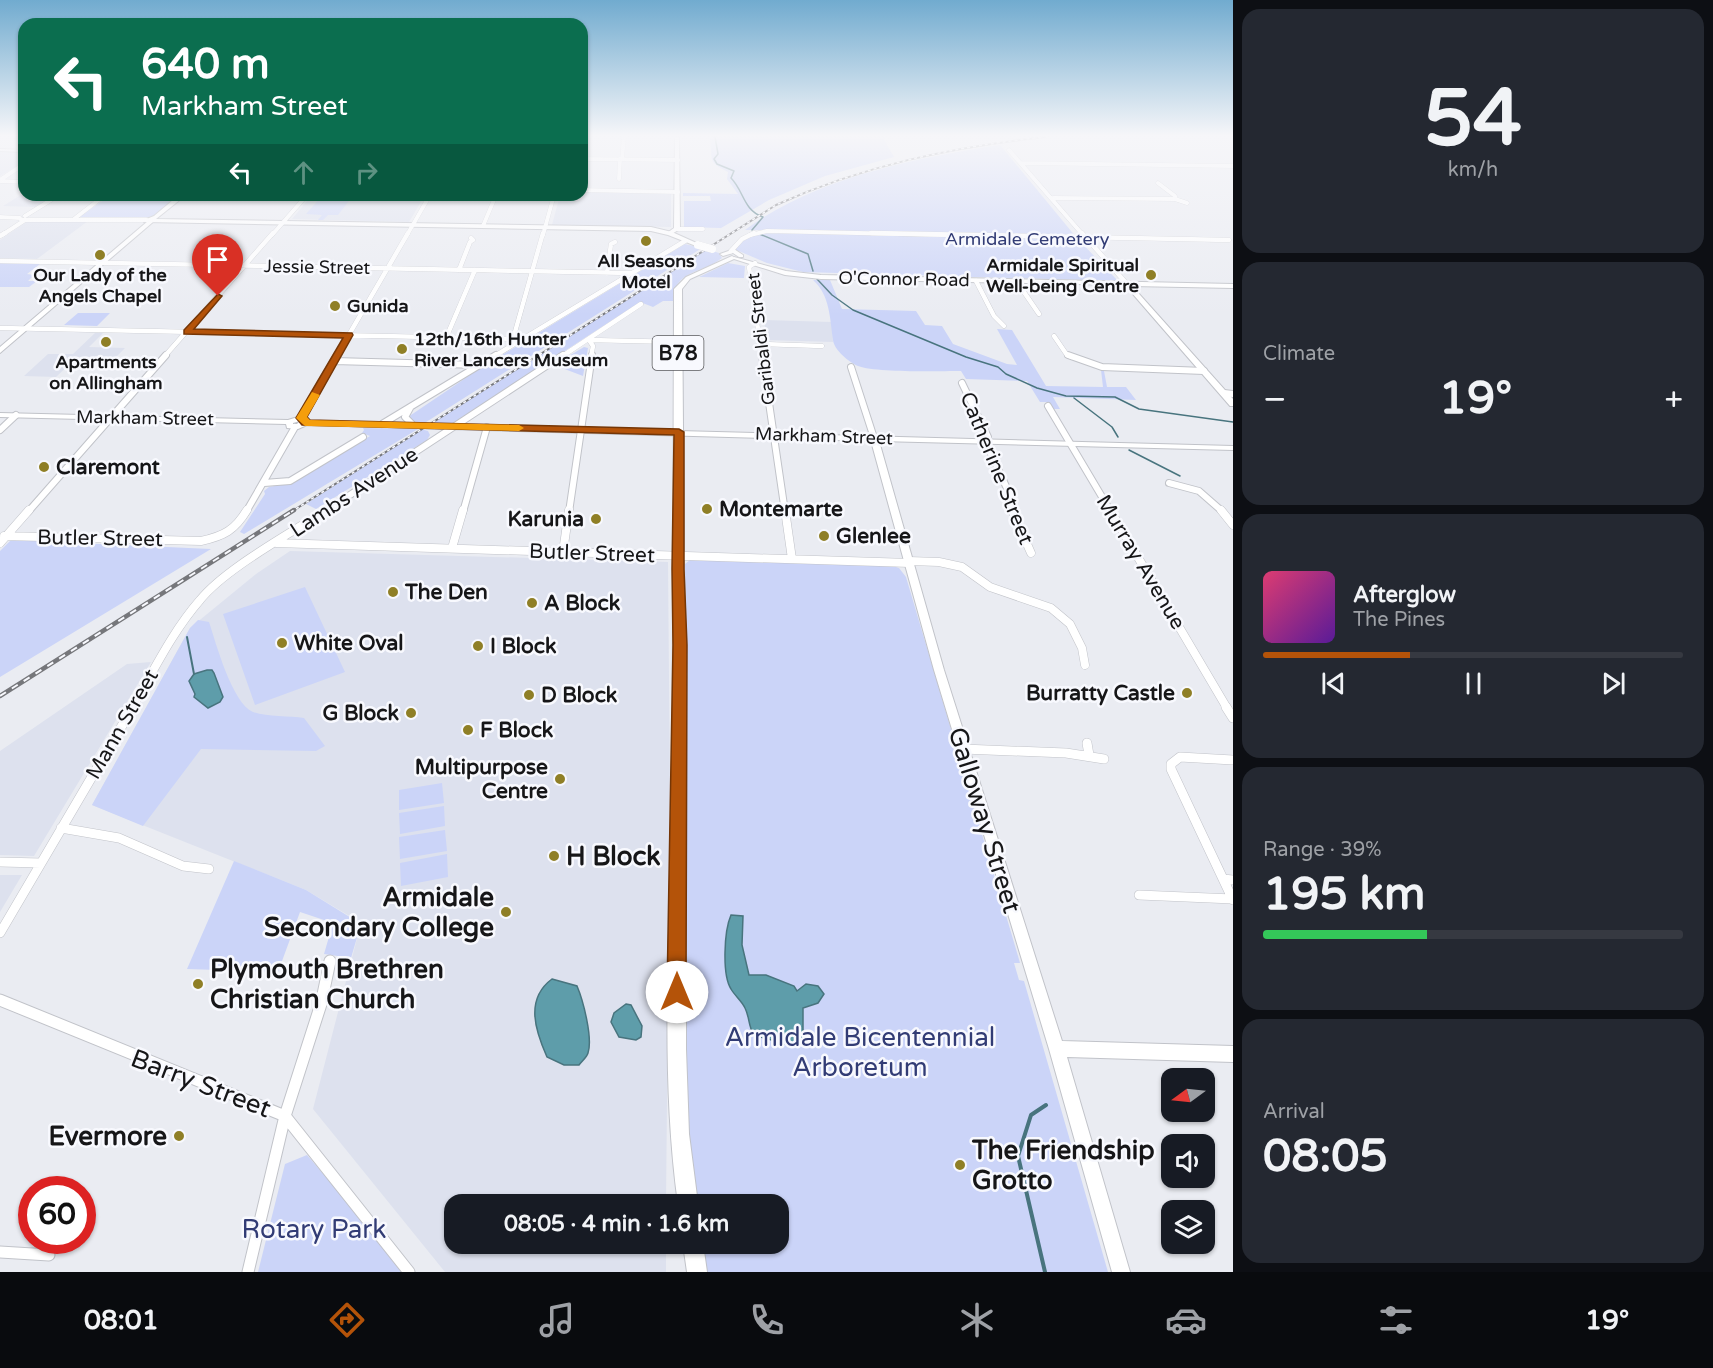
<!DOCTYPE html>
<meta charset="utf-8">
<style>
:root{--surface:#171b24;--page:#242831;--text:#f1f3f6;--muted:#9ea1a6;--line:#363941;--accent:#b45309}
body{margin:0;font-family:"Varela Round",sans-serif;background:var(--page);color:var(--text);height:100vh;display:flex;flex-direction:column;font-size:22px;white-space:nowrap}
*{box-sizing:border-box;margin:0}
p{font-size:20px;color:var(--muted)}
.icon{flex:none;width:33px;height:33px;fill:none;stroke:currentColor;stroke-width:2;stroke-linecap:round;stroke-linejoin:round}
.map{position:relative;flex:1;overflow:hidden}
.panel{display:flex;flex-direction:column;gap:9px;padding:9px;background:#0d0f14;width:480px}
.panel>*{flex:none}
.hud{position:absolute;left:18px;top:18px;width:570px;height:183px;border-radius:18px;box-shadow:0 2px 4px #0004;background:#0b6e4f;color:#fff;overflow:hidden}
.needle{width:39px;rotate:255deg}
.fabs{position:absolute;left:1161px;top:1068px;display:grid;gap:12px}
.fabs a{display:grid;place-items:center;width:54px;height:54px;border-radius:12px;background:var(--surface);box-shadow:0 2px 4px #0004;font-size:30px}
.speed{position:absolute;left:18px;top:1176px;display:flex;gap:12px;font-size:30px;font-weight:700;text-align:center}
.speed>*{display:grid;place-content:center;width:78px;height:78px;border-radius:50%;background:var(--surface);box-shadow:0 2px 4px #0004;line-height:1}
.speed .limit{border:9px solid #d22;background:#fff;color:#111}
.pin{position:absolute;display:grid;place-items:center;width:51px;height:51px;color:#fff;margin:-62px -26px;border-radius:50% 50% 50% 0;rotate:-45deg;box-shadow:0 0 6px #0007}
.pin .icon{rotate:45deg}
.me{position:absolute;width:66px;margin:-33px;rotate:0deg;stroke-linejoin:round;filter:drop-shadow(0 0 4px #0008)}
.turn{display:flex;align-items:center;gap:21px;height:126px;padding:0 24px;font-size:27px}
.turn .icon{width:78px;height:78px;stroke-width:2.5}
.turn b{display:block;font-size:42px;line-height:51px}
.lanes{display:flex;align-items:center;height:57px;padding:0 24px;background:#0003;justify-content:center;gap:30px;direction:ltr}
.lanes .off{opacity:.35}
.big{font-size:45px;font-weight:700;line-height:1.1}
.panel .card{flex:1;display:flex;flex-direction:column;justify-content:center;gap:9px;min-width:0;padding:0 21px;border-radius:18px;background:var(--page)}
.panel .dial{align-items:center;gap:0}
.dial b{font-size:78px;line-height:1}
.song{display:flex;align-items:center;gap:18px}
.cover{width:72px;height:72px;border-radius:9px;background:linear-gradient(135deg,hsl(340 70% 55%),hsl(270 70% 35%))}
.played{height:6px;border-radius:3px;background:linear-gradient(90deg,var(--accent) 35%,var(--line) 35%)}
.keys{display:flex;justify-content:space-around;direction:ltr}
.heat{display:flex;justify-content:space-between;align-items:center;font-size:33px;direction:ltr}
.charge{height:9px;border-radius:4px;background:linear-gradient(90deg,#34c759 39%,var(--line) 0)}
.trip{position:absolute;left:444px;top:1194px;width:345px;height:60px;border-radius:18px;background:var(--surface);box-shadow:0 2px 4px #0004;font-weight:700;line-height:60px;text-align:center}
.menu{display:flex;height:96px;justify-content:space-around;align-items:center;background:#090b0e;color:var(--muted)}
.menu .icon{width:42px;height:42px}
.menu .active{color:var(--accent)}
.menu b{font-size:27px;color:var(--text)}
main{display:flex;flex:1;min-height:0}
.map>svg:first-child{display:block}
</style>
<main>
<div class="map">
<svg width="1233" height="1272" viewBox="0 0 1233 1272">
<rect width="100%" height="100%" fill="#eaecf2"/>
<path fill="#dde1ee" d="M0,152H24V162L0,176Z
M582,192L671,194V227L552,225L560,195H582Z
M24,193V195H54L36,207L3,206Z
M312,195H425L409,222L292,219Z
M88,221L37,259L0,258V240L26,222Z
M764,320L832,322L833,342L767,340Z
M95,333H103L89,347L125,348L115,358L77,357L56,377L24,376L48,354H73Z
M290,551L668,562L670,791L666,1204H454V1244H666V1272H445L313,1109L361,923L306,890L92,805L190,628L256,574Z
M151,662L34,856L0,855V751L127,664Z
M0,875H22L0,912Z"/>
<path fill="#cbd4f8" d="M710,137H886L883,138L894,157L825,176L769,200L721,228L684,227V201H711L710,196H683V193L738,194L727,179L728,172C706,161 713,159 710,137Z
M1000,145L1076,237L1118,281L803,272L767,263L734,249C748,233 764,233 785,230H745C815,178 915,158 1000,145Z
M111,195H179L156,215L149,217H79Z
M322,196L352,197L338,215H328L323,220H318L322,215L306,214Z
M685,244L702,248L423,424L415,423L408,417L479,369Z
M706,249L719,253L722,258C704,273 673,270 673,301H663L653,307L640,302L456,422L450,424H431Z
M0,263L40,264L27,274L34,275L28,281H37L29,287H0Z
M728,263L745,266L744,278L699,277Z
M813,280H830L842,309L916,311L925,325L942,326L953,344L1007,364L1017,365L997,329L1012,330L1046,386L1103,387L1101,370L1104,371L1107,387H1126L1136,400L1053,397L1060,409H1052L1048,402H1040L1027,381L966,379L961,371C938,371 877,373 858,366C849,362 834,350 833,340C830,319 830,295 813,280Z
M78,313H110L97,326L64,325Z
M584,347L588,348L583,376L554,365Z
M363,428L418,429L244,534L240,532L265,494L264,491L269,487L292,483L370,436L362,433L364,430Z
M421,429L428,431L430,435L427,440L316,509L306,504Z
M11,540L211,549L0,677V551Z
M690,560L890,565L899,568L906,577L1018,956L1020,963H1014L1019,980L1024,981L1108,1272H706L701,1244H778V1204H695L687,1123L685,564Z
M305,587L345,672L255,705L223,614Z
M198,620L209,622C216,643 232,703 253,712C266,717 290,716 304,718L325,746L316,751L201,749L143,826L92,805L190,628Z
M442,783L444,803L399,810V790Z
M444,806L445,826L400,834L399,813Z
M445,830L447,851L400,859L399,837Z
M447,854L448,877L401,886L400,863Z
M234,861L306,890L361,924L351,958L324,954L333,923L300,912L278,972L187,969Z
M307,1155L344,1198L401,1272H258L285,1164Z"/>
<path fill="#5e9daa" stroke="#48747e" stroke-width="1.5" d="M207,670H212L214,673L223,697L220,702L208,708L194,697L195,694L189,681L194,674Z
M731,915L743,916L742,945L749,975H766L794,986L797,991L806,984L818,986L824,994L818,1003L803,1008V1040L785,1044L754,1035C748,1026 750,1018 745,1008C742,1001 735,996 731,989C722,975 724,931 731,915Z
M552,979L577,986C583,1000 593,1038 588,1053C587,1057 582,1061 579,1065H564L547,1057C535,1030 525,999 552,979Z
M626,1004L631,1005L642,1026L641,1037L636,1040L619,1037L611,1022L614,1013Z"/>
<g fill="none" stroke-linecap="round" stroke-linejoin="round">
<path stroke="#48747e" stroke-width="1.5" d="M715,137L718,154L714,159L717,164L734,171L731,178C744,191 743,210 763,217L752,230
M757,233L808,254L813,271
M817,279L832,295L853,310L966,357L998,367L1006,374L1037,388L1066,396L1115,397L1139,409L1233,422
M1074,398L1112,427L1118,437
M1129,450L1180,476"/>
<path stroke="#48747e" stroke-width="2" d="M187,637L194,674"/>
<path stroke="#48747e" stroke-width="4" d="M1045,1272L1018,1156L1031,1115L1046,1105"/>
<g stroke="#c1c3c9" stroke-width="4.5">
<path id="street-far5" d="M1009,150L1083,235
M582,159L678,160
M622,159L624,137
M1021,163L1233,166
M619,179L620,159
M0,180L24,164
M0,181L24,182
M582,190L678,192
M1053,198L1175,199V196L1158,183
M1175,199L1187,203
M25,216L59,195
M0,217L20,218
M74,219L105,195
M21,220H147
M483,226L496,195
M677,229H703
M2,235L25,220
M272,235L307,195
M407,235L430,195
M543,235L554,195
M750,235L767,231L948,235"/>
</g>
<g stroke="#c1c3c9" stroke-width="5">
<path id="street-far4" d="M871,233L1229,240H1211
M1082,233L1127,284
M0,236L5,233
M731,251L742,239L754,233
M0,261L633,273
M755,263L749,267L762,357
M459,270L470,242L473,240L471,238
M607,273L611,244L615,242
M1015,279L1039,314
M976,281L994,316L1004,326
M0,328L524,339
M1054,336L1067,355L1072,357
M446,338L475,270
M513,339L543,233
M589,340L678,342
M589,340L593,346L591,357
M759,344L822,346
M164,357L273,233
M336,357L408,233
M493,357L685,241
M561,357L641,304"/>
</g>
<g stroke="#c1c3c9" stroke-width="8">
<path id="street-far3" d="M762,355L785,512
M1068,355L1102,367L1204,371
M334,361L480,365
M851,367L874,438
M962,383L988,437L987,445L1010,495L1012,512
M1224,393L1233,394
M1048,406L1111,512
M410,408L405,417L412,424
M301,418L337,355
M382,424L496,355
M0,430L16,415
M264,483L290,481L363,437
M1169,483L1199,491L1223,512
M28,512L166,355
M246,512L295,427
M324,512L563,355
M463,512L487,427
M569,512L592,355"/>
</g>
<g stroke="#c1c3c9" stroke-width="9">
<path id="street-far2" d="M785,510L792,559
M1012,510L1031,553
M1110,510L1227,708
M1221,510L1233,525
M4,536L201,541C224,536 235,530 247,510
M0,543L29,510
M276,543L910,563
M452,548L463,510
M563,552L569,510
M909,561L939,562L962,567L990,587L1051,608L1070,624L1082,648L1085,665
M132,708C153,672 172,632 200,600C226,568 290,534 326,510"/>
</g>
<g stroke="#c1c3c9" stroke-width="10">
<path id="street-far1" d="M1226,707L1233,718
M1087,743L1089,755
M963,749L1066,753L1104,759
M1233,760L1180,757L1171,764V769L1233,900
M61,828L119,838L183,866L209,869
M0,862L41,863
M1223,879L1233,880
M1139,895L1233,899
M0,933L133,707"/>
</g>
<g stroke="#c1c3c9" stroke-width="13">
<path id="street" d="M0,1000L285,1116L409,1272
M0,1252L49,1255
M248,1272L285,1116L321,1004L330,961"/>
</g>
<g stroke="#c1c3c9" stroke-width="2">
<path id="secondary" d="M675,137H679L680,229L670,235L667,233L674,228Z
M0,149L24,150V152L0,151Z
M148,221L153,222L0,353V347Z
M734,257L786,271L821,275L1233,284V288L1132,286L1233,399V406H1230L1125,285L821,279L785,275L734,259Z
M0,413L288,420L301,416L308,418L309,421L1233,446V450L879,441L944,670L1062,1041L1233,1046V1062L1067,1057L1130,1272H1112L1049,1049L934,670L871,441L307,425L298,429L287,428L286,424L0,417ZM300,421L297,424H293V423Z"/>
</g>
<g stroke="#c1c3c9" stroke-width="2">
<path id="primary" d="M179,195H186L156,219L651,227L672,232L701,245L696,246L668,235L651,231L144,222V220L154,216Z
M734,249L743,255V257H739L733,253L723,256L720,254Z
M732,256L735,258L734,259L690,279L682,289L684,569L686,645V1049L689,1134L698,1204H678C660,1075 670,940 672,809C674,636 673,462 674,289L686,277Z
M683,1244H703L707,1272H687Z"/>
</g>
<use href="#street-far5" stroke="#fff" stroke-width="4"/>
<use href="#street-far4" stroke="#fff" stroke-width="4.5"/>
<use href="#street-far3" stroke="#fff" stroke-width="6"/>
<use href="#street-far2" stroke="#fff" stroke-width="8"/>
<use href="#street-far1" stroke="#fff" stroke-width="9"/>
<use href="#street" stroke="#fff" stroke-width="11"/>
<use href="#secondary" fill="#fff" fill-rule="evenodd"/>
<use href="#primary" fill="#fff" fill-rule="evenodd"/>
<g stroke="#76777b" stroke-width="2">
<path id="rail-far1" d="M291,512L776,205C862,166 951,147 1045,137"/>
</g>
<g stroke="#76777b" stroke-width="4.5">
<path id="rail" d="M0,696L294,510"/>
</g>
<use href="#rail-far1" stroke="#f8f9fe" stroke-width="1.5" stroke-dasharray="3" stroke-linecap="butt"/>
<use href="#rail" stroke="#f8f9fe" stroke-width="2" stroke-dasharray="7" stroke-linecap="butt"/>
<g stroke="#c1c3c9" stroke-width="8" stroke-linecap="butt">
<path id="primary-bridge" d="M698,245L712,249"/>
</g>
<use href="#primary-bridge" stroke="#fff" stroke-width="8"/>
</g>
<linearGradient id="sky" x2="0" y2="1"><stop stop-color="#71abcf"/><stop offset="0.43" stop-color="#f6f6f9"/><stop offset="1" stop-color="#f6f6f9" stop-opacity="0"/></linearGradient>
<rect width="1233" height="315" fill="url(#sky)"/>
<path fill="#b45309" stroke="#753606" stroke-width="1.5" d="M218,294L222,296L194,329L352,333L353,335L307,417L310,420L679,429L684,432V569L687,645L686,992L683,999L677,1002L670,999L667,992L673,645L672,569L674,435L302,425L296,418L343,338L184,334V330Z"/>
<path fill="#f59e0b" d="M312,392L320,395L307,417L310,420L519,425L524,428L519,431L305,426L296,418Z"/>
<g fill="#8f7f26" stroke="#f8f9fe" stroke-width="2">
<circle cx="646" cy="241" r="6"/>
<circle cx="100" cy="255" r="6"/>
<circle cx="1151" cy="275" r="6"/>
<circle cx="335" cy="306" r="6"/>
<circle cx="106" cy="342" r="6"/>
<circle cx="402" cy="349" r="6"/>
<circle cx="44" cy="467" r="6"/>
<circle cx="707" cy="509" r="6"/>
<circle cx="596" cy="519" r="6"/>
<circle cx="824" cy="536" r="6"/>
<circle cx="393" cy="592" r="6"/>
<circle cx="532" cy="603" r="6"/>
<circle cx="282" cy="643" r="6"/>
<circle cx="478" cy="646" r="6"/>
<circle cx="1187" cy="693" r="6"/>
<circle cx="529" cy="695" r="6"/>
<circle cx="411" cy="713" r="6"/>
<circle cx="468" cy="730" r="6"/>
<circle cx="560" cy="779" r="6"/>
<circle cx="554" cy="856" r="6"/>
<circle cx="506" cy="912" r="6"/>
<circle cx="198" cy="984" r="6"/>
<circle cx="179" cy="1136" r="6"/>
<circle cx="960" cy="1165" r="6"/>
</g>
<g text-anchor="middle" stroke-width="5" stroke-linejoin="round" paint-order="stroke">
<g font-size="18" fill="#323c75" stroke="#f8f9fe">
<text x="1027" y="245">Armidale Cemetery</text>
</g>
<g font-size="18" font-weight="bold" fill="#161618" stroke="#f8f9fe">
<text x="646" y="267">All Seasons<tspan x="646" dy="21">Motel</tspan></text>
<text x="1139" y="271" text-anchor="end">Armidale Spiritual<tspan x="1139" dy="21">Well-being Centre</tspan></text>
<text x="100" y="281">Our Lady of the<tspan x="100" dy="21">Angels Chapel</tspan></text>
<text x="347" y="312" text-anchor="start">Gunida</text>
<text x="414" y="345" text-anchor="start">12th/16th Hunter<tspan x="414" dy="21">River Lancers Museum</tspan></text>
<text x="106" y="368">Apartments<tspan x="106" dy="21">on Allingham</tspan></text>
</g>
<g font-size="18" fill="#161618" stroke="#f8f9fe">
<text transform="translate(317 267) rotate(1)" y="6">Jessie Street</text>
<text transform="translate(904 279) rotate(1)" y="6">O'Connor Road</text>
<text transform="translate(761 339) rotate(-97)" y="6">Garibaldi Street</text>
<text transform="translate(145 418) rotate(1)" y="6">Markham Street</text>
<text transform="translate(824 436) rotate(2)" y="6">Markham Street</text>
</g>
<rect fill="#f8f9fe" stroke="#5a5a5d" stroke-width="1.5" x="652.5" y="336" width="51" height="34" rx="4.5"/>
<g font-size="20" font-weight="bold" fill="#161618">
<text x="678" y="360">B78</text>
</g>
<g font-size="21" font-weight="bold" fill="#161618" stroke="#f8f9fe" text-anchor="start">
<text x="56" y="474">Claremont</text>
<text x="719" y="516">Montemarte</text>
<text x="584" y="526" text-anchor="end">Karunia</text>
<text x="836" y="543">Glenlee</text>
<text x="405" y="599">The Den</text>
<text x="544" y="610">A Block</text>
<text x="294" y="650">White Oval</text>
<text x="490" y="653">I Block</text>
<text x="1175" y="700" text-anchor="end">Burratty Castle</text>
<text x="541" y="702">D Block</text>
<text x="399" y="720" text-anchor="end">G Block</text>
<text x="480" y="737">F Block</text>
<text x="548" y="774" text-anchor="end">Multipurpose<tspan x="548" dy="24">Centre</tspan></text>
</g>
<g font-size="21" fill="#161618" stroke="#f8f9fe">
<text transform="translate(997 468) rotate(68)" y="7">Catherine Street</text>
<text transform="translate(354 492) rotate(-33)" y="7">Lambs Avenue</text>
<text transform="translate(100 538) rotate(1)" y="7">Butler Street</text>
<text transform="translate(592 553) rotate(2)" y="7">Butler Street</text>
<text transform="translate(1141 562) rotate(59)" y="7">Murray Avenue</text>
<text transform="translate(122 724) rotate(-60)" y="7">Mann Street</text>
</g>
<g font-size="26" fill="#161618" stroke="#f8f9fe">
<text transform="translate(985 820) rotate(73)" y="9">Galloway Street</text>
<text transform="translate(201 1083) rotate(21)" y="9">Barry Street</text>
</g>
<g font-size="26" font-weight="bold" fill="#161618" stroke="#f8f9fe" text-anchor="start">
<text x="566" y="865">H Block</text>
<text x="494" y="906" text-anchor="end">Armidale<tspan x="494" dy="30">Secondary College</tspan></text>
<text x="210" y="978">Plymouth Brethren<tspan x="210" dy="30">Christian Church</tspan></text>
<text x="167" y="1145" text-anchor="end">Evermore</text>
<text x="972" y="1159">The Friendship<tspan x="972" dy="30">Grotto</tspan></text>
</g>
<g font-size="26" fill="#323c75" stroke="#f8f9fe">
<text x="860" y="1046">Armidale Bicentennial<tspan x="860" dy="30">Arboretum</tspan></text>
<text x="314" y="1238">Rotary Park</text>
</g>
</g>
</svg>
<div class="fabs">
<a><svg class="needle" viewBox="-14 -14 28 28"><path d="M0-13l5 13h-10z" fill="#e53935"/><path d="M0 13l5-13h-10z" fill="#9ea1a6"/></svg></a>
<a><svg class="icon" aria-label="sound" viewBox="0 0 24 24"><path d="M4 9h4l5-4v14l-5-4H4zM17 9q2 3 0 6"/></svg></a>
<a><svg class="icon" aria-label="layers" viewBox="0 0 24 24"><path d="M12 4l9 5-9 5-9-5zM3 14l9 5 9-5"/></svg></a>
</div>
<div class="speed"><div class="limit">60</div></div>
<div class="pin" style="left:218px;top:296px;background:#d93025"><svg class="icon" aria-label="arrive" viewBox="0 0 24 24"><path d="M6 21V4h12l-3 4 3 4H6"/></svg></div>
<svg class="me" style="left:677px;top:992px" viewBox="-20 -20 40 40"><circle r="19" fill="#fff"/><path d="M0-13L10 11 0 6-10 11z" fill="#b45309"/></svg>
<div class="trip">08:05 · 4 min · 1.6 km</div>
<div class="hud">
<div class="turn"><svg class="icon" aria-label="left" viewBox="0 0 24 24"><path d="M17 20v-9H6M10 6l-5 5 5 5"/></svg><div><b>640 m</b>Markham Street</div></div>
<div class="lanes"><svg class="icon" aria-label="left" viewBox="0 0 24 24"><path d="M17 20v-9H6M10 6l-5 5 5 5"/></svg><svg class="icon off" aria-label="ahead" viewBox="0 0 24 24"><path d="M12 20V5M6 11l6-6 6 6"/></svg><svg class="icon off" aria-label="right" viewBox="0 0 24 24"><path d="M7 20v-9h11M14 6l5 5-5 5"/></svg></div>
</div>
</div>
<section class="panel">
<div class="card dial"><b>54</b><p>km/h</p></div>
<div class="card"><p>Climate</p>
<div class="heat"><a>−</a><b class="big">19°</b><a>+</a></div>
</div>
<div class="card">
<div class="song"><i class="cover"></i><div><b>Afterglow</b><p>The Pines</p></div></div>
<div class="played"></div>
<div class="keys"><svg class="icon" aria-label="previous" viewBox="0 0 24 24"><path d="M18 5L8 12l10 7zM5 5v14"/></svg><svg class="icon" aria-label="pause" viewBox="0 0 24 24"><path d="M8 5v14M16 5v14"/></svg><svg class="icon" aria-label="next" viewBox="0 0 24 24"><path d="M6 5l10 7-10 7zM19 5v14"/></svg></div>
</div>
<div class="card"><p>Range · 39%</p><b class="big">195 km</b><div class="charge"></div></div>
<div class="card"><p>Arrival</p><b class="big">08:05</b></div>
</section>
</main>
<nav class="menu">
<b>08:01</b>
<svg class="icon active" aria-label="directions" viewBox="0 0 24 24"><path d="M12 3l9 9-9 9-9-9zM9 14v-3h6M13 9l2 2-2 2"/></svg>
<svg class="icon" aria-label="music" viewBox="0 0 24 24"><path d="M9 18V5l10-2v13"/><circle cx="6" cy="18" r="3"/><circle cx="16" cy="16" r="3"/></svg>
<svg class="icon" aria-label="phone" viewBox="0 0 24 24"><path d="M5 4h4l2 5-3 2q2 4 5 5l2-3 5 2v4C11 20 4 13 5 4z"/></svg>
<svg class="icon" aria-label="climate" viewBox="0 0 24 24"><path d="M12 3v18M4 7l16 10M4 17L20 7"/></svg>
<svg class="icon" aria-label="car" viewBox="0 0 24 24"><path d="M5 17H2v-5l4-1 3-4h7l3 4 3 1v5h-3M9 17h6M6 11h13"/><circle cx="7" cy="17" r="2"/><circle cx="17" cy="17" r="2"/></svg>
<svg class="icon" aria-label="filters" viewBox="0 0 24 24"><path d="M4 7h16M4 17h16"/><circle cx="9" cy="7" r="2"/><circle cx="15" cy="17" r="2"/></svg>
<b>19°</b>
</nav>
